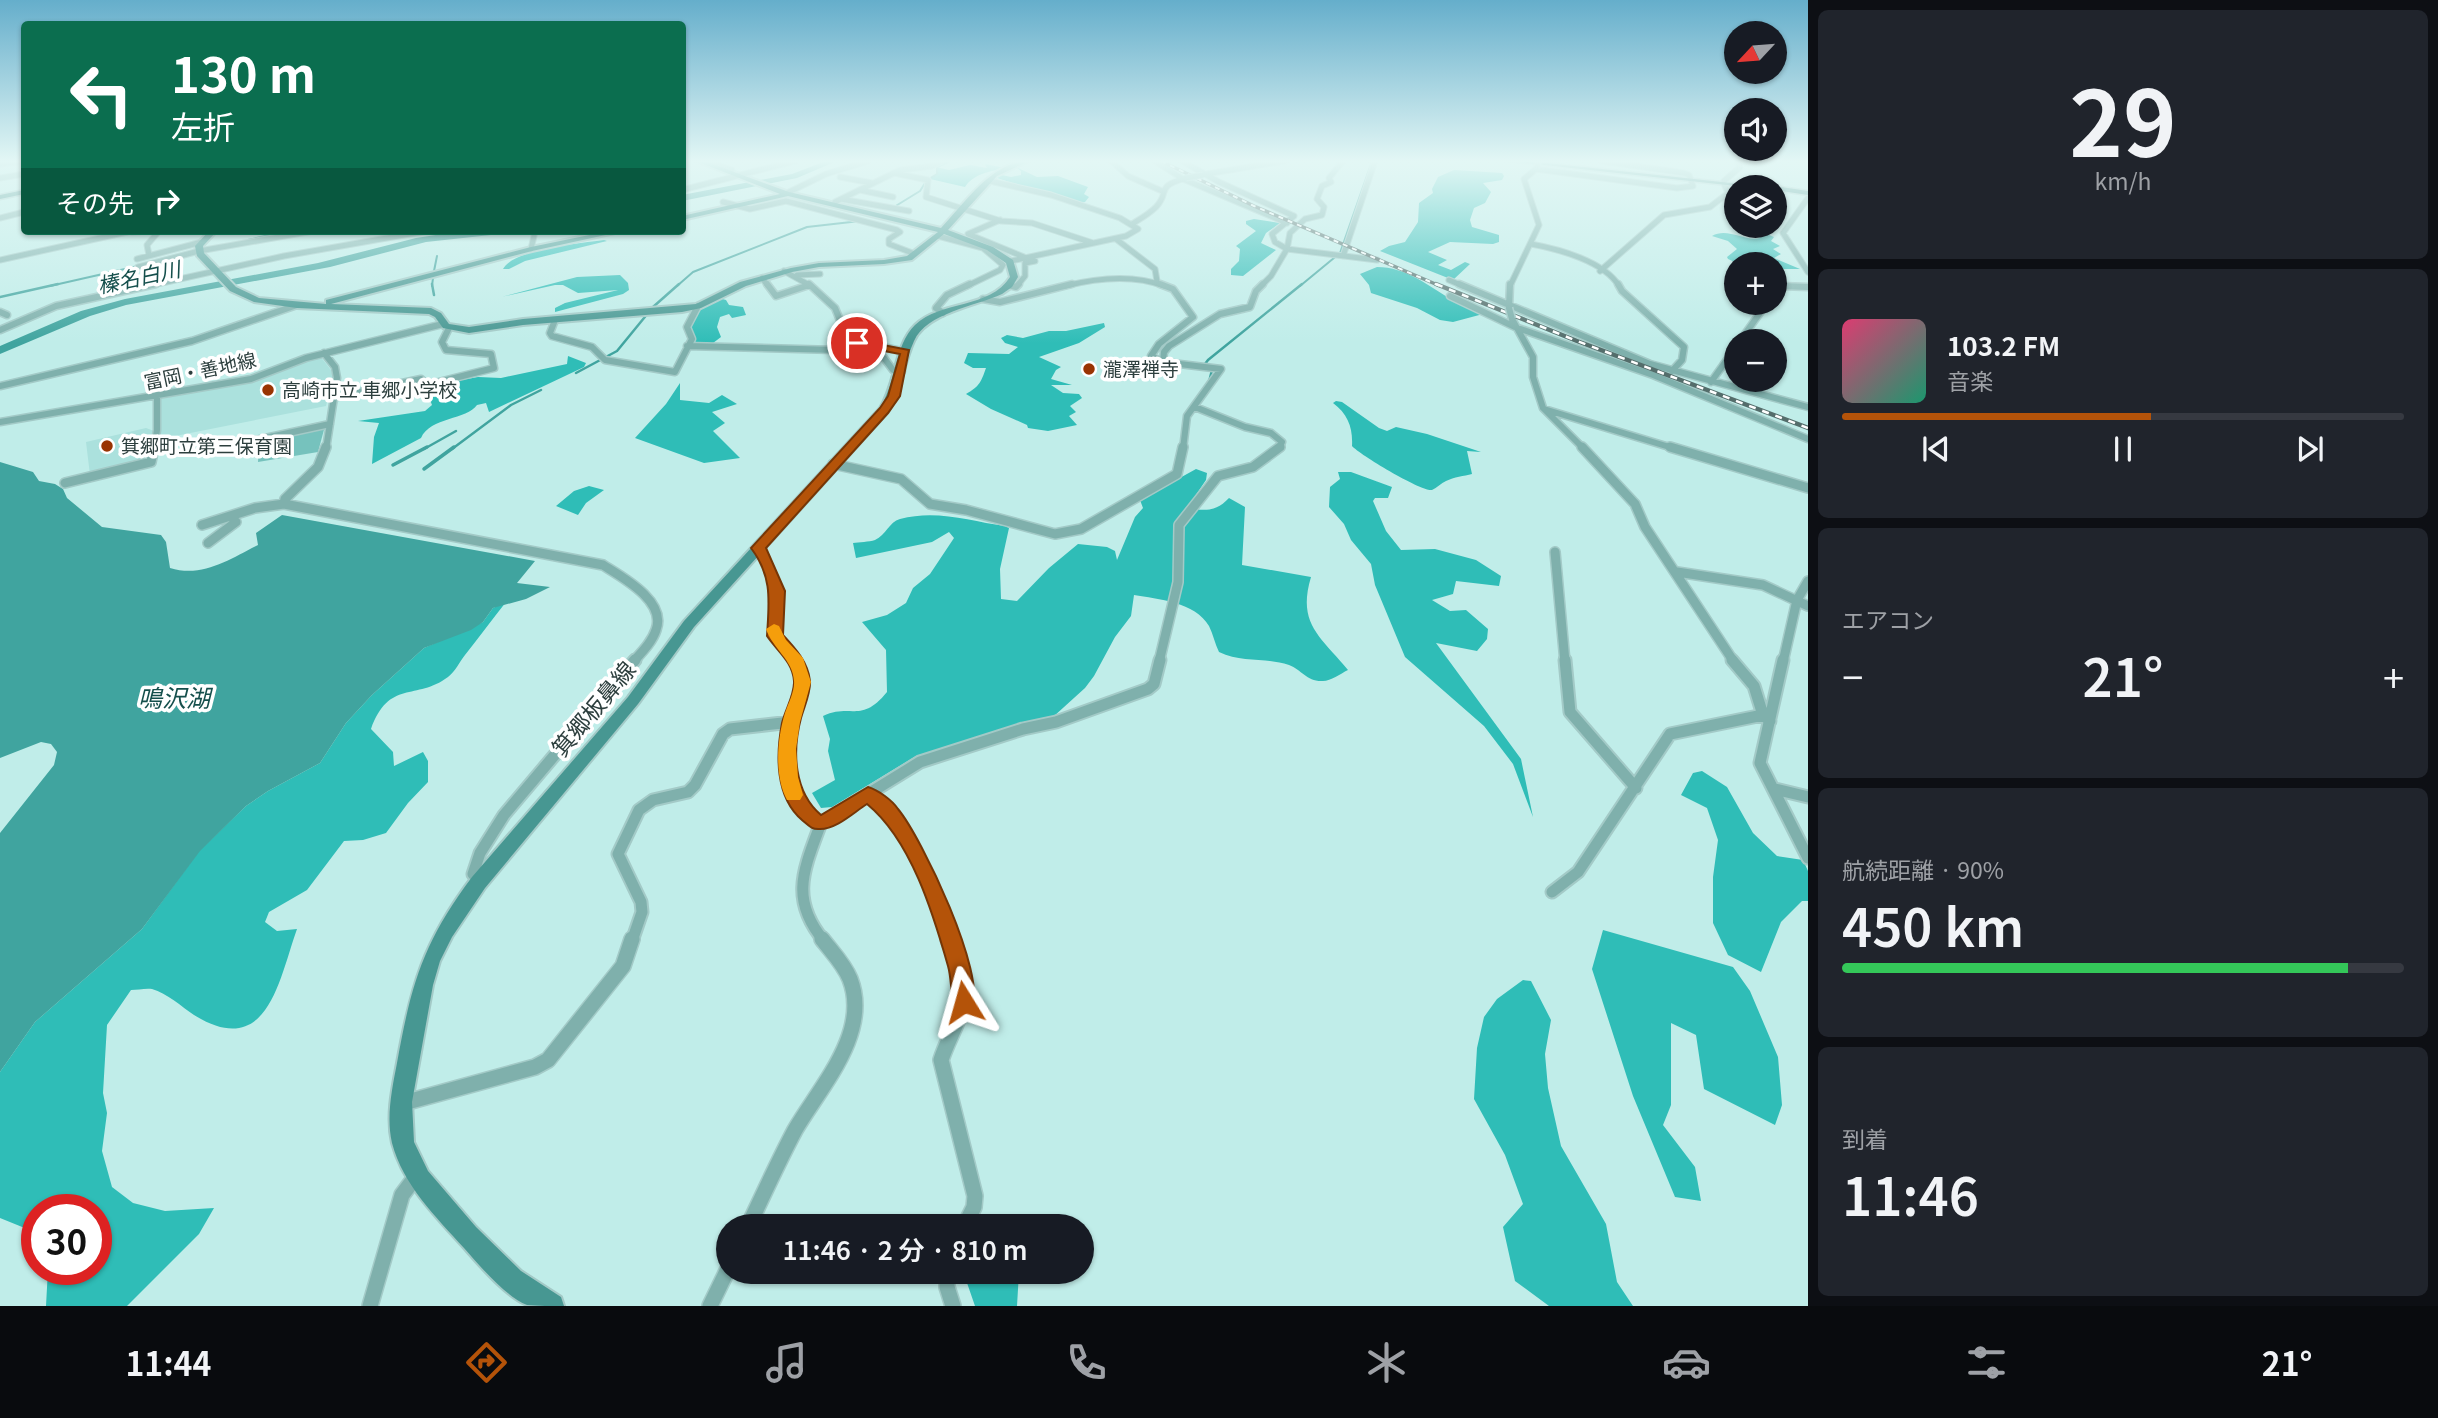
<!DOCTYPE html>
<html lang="ja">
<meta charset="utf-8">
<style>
:root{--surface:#171b24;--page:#20242c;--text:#f1f3f6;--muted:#9ea1a6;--line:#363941;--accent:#b45309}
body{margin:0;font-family:Georgia,"Noto Sans JP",serif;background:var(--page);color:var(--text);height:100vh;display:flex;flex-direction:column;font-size:26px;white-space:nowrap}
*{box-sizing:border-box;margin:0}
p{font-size:23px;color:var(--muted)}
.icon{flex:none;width:38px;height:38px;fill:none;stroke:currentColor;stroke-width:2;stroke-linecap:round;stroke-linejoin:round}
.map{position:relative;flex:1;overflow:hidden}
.details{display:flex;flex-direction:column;gap:10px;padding:10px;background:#0d0f14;width:630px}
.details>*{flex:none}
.banner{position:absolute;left:21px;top:21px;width:665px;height:214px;border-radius:7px;box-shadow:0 2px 5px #0004;background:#0b6e4f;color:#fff;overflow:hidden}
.needle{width:46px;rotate:244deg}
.tools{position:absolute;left:1724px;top:21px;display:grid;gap:14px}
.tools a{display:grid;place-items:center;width:63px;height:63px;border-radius:50%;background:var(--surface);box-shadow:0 2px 5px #0004;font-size:35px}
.speed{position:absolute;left:21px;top:1194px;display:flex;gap:14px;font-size:35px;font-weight:700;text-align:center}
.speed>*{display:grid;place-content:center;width:91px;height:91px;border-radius:50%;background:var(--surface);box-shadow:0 2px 5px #0004;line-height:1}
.speed .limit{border:10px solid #d22;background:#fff;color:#111}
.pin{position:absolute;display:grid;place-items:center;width:60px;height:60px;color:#fff;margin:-30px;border:4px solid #fff;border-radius:50%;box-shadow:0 2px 7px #0007}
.me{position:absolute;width:77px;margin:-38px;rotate:352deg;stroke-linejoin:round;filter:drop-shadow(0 0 5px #0008)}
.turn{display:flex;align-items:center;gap:24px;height:147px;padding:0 35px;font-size:32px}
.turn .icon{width:91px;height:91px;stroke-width:2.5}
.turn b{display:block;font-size:49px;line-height:60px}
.then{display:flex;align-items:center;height:66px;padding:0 35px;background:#0003;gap:14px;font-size:26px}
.big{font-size:52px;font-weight:600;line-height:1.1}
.details .widget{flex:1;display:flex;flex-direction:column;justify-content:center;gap:10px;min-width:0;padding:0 24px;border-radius:10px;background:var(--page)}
.details .dial{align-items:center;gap:0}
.dial b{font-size:91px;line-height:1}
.song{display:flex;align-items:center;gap:21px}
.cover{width:84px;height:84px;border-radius:10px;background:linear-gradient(135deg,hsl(340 70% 55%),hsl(160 70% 35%))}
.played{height:7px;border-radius:4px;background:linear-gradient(90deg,var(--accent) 55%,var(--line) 55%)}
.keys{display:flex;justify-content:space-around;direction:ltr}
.heat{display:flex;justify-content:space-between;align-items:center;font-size:38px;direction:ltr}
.charge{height:10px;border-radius:5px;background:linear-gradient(90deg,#34c759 90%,var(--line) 0)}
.trip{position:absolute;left:716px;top:1214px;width:378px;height:70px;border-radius:35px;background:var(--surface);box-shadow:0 2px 5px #0004;font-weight:600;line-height:70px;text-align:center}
.tabs{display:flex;height:112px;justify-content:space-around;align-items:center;background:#090b0e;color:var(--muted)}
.tabs .icon{width:49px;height:49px}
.tabs .active{color:var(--accent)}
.tabs b{font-size:32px;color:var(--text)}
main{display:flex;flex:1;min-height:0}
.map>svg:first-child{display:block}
</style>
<main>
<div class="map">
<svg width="1808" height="1306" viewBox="0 0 1808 1306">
<rect width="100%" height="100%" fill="#c0ede9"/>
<path fill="#abe1dd" d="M320,356L331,370L333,377L326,406L160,439V399L251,381Z
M146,428L154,431L149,460L90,475L86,442Z"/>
<path fill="#76c2bd" d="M325,426L318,452L258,462L259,441Z"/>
<path fill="#2fbdb7" d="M985,164L1005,168C991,171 973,174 965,187L930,179L937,173L936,167L949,170L970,165L987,168Z
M1016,167L1037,177L1058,176L1088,187L1084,194L1089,197L1085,202L1076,203L997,178L1002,175L1011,177L1021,175V171Z
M1454,170L1502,173L1504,176L1502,180L1483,183L1491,192L1485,203L1474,208L1470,220L1472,227L1499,235V242L1493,244L1450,242L1428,252L1447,260L1438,265L1451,270L1465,262L1470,264L1453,280L1380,251L1389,246L1405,242L1418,222L1419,203L1433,193L1432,189L1438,177Z
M1254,219L1280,223L1266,233L1261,243L1276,250L1243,276L1231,275V269L1239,261L1240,249L1236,246L1256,231L1246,224V221Z
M1737,226H1747L1774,237L1771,241L1780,246L1773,249L1781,254L1774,258L1800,269H1775L1774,264H1739L1728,259L1727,257L1737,249L1728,241L1712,236C1728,227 1744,242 1760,238L1754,231Z
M604,240L607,241L525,261L509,269H503C513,249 582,243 604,240Z
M1377,267C1406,267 1429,286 1452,300C1461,306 1473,309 1483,314L1453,322L1440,320L1417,308L1371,293L1369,285L1360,274Z
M620,275L628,283L629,290L623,294L555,312V308L565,303L618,290L578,293L563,285H555L501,297L577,277Z
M719,298L726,300L729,305L743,307L746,315L732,318L729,314L720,317L717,327L721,337L709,346L690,345L695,339L691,327L700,306Z
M1104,323L1105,327L1079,343L1039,357L1061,367L1056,370L1051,379L1072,385H1051L1063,393L1079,394L1082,398L1070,406L1076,412L1069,416L1077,425L1048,431L1028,428L1027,425L991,409L966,394C980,386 981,382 986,368H973L964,363L968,353L1009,354L1018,347L1005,343L1001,338L1007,335L1023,338L1049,331H1066Z
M568,356L586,363L584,367L489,412L486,403L477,405C467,420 430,417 421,438L372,464L374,437L379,423L358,421L425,411L432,405L429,397L437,396V388L440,384L478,377L501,378L567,364Z
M680,383V400L709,403L722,395L737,404L712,412L725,423L713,431L740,458L704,463L635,438L666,404Z
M1336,401L1342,402L1379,428L1387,431L1396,427L1427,434L1481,452L1467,451L1472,474C1464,476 1454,477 1446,481C1441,483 1437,488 1432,490C1422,492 1360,455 1352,446C1353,428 1348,414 1333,403Z
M1196,469L1207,473L1206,480L1187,508C1205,511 1216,512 1229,498L1245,507L1242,565L1311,577C1297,624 1320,636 1348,670C1340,674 1331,681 1323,681C1307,682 1302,670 1289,665C1265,657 1242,663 1219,652C1215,644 1213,634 1209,626C1195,602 1158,599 1134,595L1131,616L1115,637L1094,676L1085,688L1053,717L916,756L832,807L821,808L812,793L835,780L828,751L830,739L823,716C851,703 861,724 887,692L886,650L862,622L887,615L906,603L913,588L930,574L954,538L949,532L932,542L856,558L853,543C859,542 869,542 875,540C886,535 889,522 900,519C936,509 970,521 1005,526L1009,528L1000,569L1001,599L1017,601L1049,568L1078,544L1107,547L1115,551L1117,560L1135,517L1143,508L1140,500Z
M1338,472H1351L1392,487L1388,498H1375L1373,501L1386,531L1401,550L1435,549L1476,560L1501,576L1499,586L1456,581L1453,594L1432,600L1450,611L1466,610L1488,629L1487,639L1477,651L1436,643L1521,759L1533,817L1513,764L1484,726L1405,657L1375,585L1371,564L1351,540L1344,524L1329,507L1330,487L1340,479Z
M589,486L604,490L586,503L578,515L556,506L574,491Z
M506,602C492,620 479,637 465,655C460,661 455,672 448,677C416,701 389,679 371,729L393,752L394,766L423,752L428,761V782L408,803L386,833L363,840L344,841L307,890L269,912L265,922L277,931L297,929C279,979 268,1061 194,1015C182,1007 167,993 152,989C146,988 137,990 131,990L107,1025L103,1093L107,1113L102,1151L112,1187L133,1203L165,1211L214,1208L199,1234L127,1306H46L48,1269H96V1209H37V1233L0,1218V1072L35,1022L142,929L199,851L246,806L268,791L320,763L346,723L372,695L424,648L483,622L493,608Z
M1702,771L1727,787L1753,833L1777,856L1803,860L1808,871V901H1802L1781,922L1761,972L1728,955L1713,923V877L1718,840L1707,808L1681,795L1693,773Z
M1603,930L1733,967L1750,991L1778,1057L1782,1105L1775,1125L1704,1089L1696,1035L1671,1023V1105L1663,1125L1695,1167L1701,1201L1675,1197L1633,1096L1592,969Z
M1523,980L1531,981L1551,1020L1545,1054L1548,1088L1561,1146L1606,1224L1617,1282L1633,1306H1549L1515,1281L1503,1227L1523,1204L1505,1155L1474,1099L1477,1048L1484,1017L1497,999Z
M968,1272H1019L1017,1306H975L966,1280Z"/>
<path fill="#40a49f" d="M0,462L33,472L39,481L55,484L63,489L67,498L102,527L161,535L166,542L170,568C203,578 230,559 258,545L256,533L282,515L535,561L517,583L550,587L526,599L493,608L483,622L471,630L424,648L372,695L346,723L320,763L268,791L246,806L200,851L142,929L35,1022L0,1072V833L54,765L57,752L51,744L41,742L0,758Z"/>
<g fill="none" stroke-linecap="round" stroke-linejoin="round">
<path stroke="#40a49f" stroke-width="2" d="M894,207L920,191L927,180L937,174V167L950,161
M248,240L287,231
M434,271L437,256
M50,286L138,266
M432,286L433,278
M677,286L693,272L807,227L860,221
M1300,286L1340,253L1372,161"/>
<path stroke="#40a49f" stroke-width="2.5" d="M432,284L434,295
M0,297L58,284
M576,373L617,351L653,307L679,284
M1209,382L1212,370L1205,364L1208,360L1302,284
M424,449L456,431
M452,449L511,405L541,390"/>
<path stroke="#40a49f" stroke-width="3.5" d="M393,465L427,447
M424,469L454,447"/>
<path fill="#40a49f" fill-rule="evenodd" d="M826,161H837L797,178L682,201V195L792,174Z
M462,231H505L500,234L426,242L330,267L126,305L90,316L0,354V346L81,311L125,299L318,263L416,238Z"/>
<g stroke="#a3cac7" stroke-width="7">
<path id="street-far4" d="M707,161L732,170
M1111,161L1128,176L1162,191
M1155,161L1183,179L1287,223
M1182,161L1219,182L1294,216L1272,234L1275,242L1287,249L1377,260
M0,164L23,161
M1536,169L1677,188L1693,186L1689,175L1684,173L1602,161
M894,173L928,180L926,197L1001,221L1032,223L1093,243
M1206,174L1284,161
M840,177L872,183
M0,178L24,174
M990,181L1051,195L1120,218L1138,229L1126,236L1011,261
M1724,181L1740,167L1737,161
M682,190L795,161
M860,190L893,197
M787,193L826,174L868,161
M1808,198L1783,233L1808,272
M841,199L909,211
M723,202L750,209L786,201L897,230L900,232L889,239V244L915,254
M835,202L900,170L932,166L942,161
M0,218L24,212
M1000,220L968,234L1024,257
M1132,224C1140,219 1149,214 1156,207C1171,191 1154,187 1186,178
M132,232L151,231
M938,236L983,248L1003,265L1000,270L967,286
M1116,239L1155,269L1157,281
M1531,244C1558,249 1604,261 1619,286
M531,249L534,236
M149,255L147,245L159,231
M1343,256L1375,161
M137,259L202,242
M0,260L132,231
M138,267L199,251L313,231
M784,271L811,286
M1600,271L1664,215L1710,207L1728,193L1724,184
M797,275L820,274
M762,278L768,286
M1449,280L1463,286
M1008,285L1011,286
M148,286L284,256L427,231
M1017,286L1025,276V263L1035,261
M1065,286C1097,278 1133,274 1164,286
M1261,286L1271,276L1287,249L1290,233L1305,219L1322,215L1324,207L1317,199L1322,186L1331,182L1329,178L1343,161
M1510,286L1539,225L1524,179L1537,168"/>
</g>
<g stroke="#a3cac7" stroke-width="9">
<path id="street-far3" d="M767,284L776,296L809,285
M809,284L835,308L848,340L906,352
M1160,284L1173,289L1193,317L1159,344L1151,356L1163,362L1221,369L1187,416L1183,449
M1459,284L1650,364L1808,407
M1618,284L1622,291L1684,347L1682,360L1672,371
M1008,285L1016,287L1019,284
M1774,292L1781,286L1808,287
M1450,296L1515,327L1653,375L1808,439
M983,299L1000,302L1072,284
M1509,308L1510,284
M0,312L7,315
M943,313L936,308L947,295L970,284
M1512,319L1533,357V377L1543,408L1584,449
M555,320L550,333L552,336L592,347L605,360L675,372L692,339L687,327L698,306
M0,330L56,306L156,284
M1740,341L1767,303
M687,346L836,350L884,358L893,370L902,371
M324,353L335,367L337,378L326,449
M1163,362L1164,352L1169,346L1220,314L1250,307L1256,291L1263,284
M1711,382L1736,347
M0,386L192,341L297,305
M332,398L421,379L427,385L494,368L491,354L446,350L442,342L449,328
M1195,407L1245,427L1271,433L1282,442L1278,449
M1544,409L1676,449
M0,422L251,379L306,358L443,324
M223,447L330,424
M154,449L157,430V396"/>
</g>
<g stroke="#a3cac7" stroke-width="12">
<path id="street-far2" d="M326,447L318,467L285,499L284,504L603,565C622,577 667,601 656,630C652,642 642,652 633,662
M1582,447L1635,504L1645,527L1734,662
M1670,447L1808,488
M833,464L901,479L930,504L966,510L1055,534L1081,529L1177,474L1183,447
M65,483L151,462L154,447
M202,525L255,508L284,504
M208,543L236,522L231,516
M759,548L778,591L775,636L795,662
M1555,552L1565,662
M1677,572L1763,585L1808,606
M1159,662L1178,582L1179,525L1218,476L1253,467L1280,447
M1783,662L1797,600L1808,581"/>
</g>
<g stroke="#a3cac7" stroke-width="15">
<path id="street-far1" d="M794,660C808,684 796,698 791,722C783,758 785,805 821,823L920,762L1023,729L1056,722L1148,689L1154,684L1160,660
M1565,660L1570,712L1636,788
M1732,660L1754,686L1763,715L1770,721
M1783,660L1760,763L1808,858
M1775,789L1808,797
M868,794C915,825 931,891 949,941
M821,823C804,869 789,899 824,941
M479,881L473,874L480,853L504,815L635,660
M1552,892L1578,872L1670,734L1763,715
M632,941L642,912L641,902L618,854L639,810L653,800L688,792L695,785L723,734L730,729L791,722"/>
</g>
<g stroke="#a3cac7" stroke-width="18">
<path id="street" d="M948,939C955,957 968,984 963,1003C959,1022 947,1041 941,1060L975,1196L974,1207L964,1227
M400,1104L535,1067L548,1060L623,966L632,939
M748,1227C763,1195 778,1162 795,1130C820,1087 871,1033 850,979C844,964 832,952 822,939
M947,1272V1287L953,1306
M370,1306L402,1195L417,1175
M710,1306L728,1269"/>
</g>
<g stroke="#a3cac7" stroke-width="4">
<path id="secondary" d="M696,161H704L789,192L941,228C964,204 992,161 1029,161L997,176L948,230L993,247L1013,260L1018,277L1012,287L1002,294C976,306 926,313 914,341C903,365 902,390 888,412L694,627L638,704L485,888L452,937L440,961L433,985L412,1102L414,1142L428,1171L476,1227L521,1271L561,1297L564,1306C553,1306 537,1306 527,1305C505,1296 479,1265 464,1248C436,1217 403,1185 392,1143C386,1117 392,1089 397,1063C411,985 423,942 472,877L628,697L684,621L880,408C896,383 894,346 915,325C941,300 990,309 1010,277L1006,263L987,250L944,234L912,260L884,264L819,267L792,272L746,286L701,308L682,312L523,325L469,333L443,328L435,317L429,314L297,308L254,302L230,291L197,256L195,246L209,231H217L203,246L204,253L236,287L259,298L326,304V300L531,247L609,231H624L532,251L331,304L431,308L441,313L449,324L469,327L523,319L696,304L740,282L791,268L819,263L884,260L907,256L938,232L788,196L682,220V216L780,194Z"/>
</g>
<g stroke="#a3cac7" stroke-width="3">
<path id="primary" d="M1507,161H1528L1768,187H1745Z
M1774,186L1808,191V195L1774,190V187H1771Z
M24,190V194L0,199V195Z"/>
</g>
<use href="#street-far4" stroke="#7fb0ac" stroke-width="5"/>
<use href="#street-far3" stroke="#7fb0ac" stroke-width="6"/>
<use href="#street-far2" stroke="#7fb0ac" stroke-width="9"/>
<use href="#street-far1" stroke="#7fb0ac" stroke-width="11"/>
<use href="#street" stroke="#7fb0ac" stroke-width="15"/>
<use href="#secondary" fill="#479792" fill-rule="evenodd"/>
<use href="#primary" fill="#2e817c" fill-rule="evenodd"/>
<g stroke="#546d6b" stroke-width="3.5">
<path id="rail-far1" d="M1161,161L1254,206L1440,286"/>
</g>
<g stroke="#546d6b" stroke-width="4.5">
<path id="rail" d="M1436,284L1577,341L1808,428"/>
</g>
<use href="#rail-far1" stroke="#fff" stroke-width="2" stroke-dasharray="5" stroke-linecap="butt"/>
<use href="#rail" stroke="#fff" stroke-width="2.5" stroke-dasharray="7" stroke-linecap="butt"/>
<g stroke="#a3cac7" stroke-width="7" stroke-linecap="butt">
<path id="street-bridge-far1" d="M1537,168L1538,161
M1186,178L1203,175"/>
</g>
<g stroke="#a3cac7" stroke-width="9" stroke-linecap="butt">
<path id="street-bridge" d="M1509,308L1512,319"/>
</g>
<use href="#street-bridge-far1" stroke="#7fb0ac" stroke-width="5"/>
<use href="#street-bridge" stroke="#7fb0ac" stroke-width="6"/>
</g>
<linearGradient id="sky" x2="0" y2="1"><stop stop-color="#65aecb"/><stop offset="0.47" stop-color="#e3f7f5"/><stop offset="1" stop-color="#e3f7f5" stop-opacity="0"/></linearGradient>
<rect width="1808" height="343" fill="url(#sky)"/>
<path fill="#b45309" stroke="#753606" stroke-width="2" d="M857,340L909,350L900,396L888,413L766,548L785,591L783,635C795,648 808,662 810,681C811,692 804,707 801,718C792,752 794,792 821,815L868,787C878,790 892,800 898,809C922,838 987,975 972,1009L964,1012L956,1009C950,996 952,980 948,966C933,913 911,840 867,804C854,812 837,829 820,829C812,830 808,825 802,820C775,797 776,755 782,723C785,710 795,694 794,681C793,662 777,651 767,636C769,602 773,577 751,548L880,408L888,396L900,354L853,345V341Z"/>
<path fill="#f59e0b" d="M774,624L779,626L786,640L803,658L811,682L800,722L796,749L798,777L803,795L800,800H787C774,776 777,739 785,713C788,704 795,691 794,681C793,660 773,649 766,629Z"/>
<g fill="#993403" stroke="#fff" stroke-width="2.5">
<circle cx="1089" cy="369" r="7"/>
<circle cx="268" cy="390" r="7"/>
<circle cx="107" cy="446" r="7"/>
</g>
<g text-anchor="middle" stroke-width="7" stroke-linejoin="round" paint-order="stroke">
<g font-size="19" fill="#2d3f3e" stroke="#fff" text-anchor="start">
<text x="1103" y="376">瀧澤禅寺</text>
<text x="282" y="397">高崎市立 車郷小学校</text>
<text x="121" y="453">箕郷町立第三保育園</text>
</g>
<g font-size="19" fill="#2d3f3e" stroke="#fff">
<text transform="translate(200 371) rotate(-12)" y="7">富岡・善地線</text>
</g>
<g font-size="21" font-style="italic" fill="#154f4c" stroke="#fff">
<text transform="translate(139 278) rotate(-12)" y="7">榛名白川</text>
</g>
<g font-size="23" fill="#2d3f3e" stroke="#fff">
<text transform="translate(594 709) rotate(-50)" y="8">箕郷板鼻線</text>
</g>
<g font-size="24" font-style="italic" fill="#154f4c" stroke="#fff">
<text x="174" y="707">鳴沢湖</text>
</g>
</g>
</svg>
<div class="tools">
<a><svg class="needle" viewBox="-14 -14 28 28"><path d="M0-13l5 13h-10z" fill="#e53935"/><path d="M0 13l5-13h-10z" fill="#9ea1a6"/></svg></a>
<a><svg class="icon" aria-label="sound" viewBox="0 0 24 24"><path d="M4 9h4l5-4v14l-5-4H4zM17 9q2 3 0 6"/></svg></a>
<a><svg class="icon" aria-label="layers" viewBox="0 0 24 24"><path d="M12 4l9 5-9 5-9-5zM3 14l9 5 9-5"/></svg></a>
<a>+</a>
<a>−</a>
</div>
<div class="speed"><div class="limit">30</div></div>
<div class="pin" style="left:857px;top:343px;background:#d93025"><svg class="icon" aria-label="arrive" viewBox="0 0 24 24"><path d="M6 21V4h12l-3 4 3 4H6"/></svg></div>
<svg class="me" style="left:964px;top:1002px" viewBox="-20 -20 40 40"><path d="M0-17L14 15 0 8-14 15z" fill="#b45309" stroke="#fff" stroke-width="4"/></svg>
<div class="trip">11:46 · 2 分 · 810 m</div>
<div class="banner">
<div class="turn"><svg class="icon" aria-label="left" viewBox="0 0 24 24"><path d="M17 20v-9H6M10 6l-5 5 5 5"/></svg><div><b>130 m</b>左折</div></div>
<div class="then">その先<svg class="icon" aria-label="right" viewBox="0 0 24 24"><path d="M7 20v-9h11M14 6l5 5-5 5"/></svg></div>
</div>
</div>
<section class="details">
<div class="widget dial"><b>29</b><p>km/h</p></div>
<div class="widget">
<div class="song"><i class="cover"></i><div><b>103.2 FM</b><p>音楽</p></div></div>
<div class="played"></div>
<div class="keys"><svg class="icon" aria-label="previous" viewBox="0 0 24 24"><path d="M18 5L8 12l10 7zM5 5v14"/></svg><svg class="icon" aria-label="pause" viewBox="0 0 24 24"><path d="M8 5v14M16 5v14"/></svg><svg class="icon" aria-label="next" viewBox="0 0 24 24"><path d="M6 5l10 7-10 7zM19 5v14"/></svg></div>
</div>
<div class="widget"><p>エアコン</p>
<div class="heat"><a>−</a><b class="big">21°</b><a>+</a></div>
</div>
<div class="widget"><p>航続距離 · 90%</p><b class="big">450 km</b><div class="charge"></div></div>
<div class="widget"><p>到着</p><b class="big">11:46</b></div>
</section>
</main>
<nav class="tabs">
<b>11:44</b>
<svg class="icon active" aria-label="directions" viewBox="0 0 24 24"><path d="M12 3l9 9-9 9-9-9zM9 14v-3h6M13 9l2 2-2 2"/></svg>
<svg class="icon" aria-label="music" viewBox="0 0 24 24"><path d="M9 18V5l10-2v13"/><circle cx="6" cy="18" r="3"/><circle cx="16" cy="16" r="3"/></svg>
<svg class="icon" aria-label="phone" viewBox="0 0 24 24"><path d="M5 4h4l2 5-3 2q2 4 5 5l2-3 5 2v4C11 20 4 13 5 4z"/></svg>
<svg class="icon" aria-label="climate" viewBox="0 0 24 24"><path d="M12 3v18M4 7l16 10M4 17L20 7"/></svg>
<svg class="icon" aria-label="car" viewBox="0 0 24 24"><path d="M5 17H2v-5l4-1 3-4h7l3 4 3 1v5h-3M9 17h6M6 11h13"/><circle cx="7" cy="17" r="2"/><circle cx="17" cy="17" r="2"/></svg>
<svg class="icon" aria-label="filters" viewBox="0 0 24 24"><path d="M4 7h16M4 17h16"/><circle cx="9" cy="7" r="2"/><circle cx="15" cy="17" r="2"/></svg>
<b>21°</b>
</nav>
